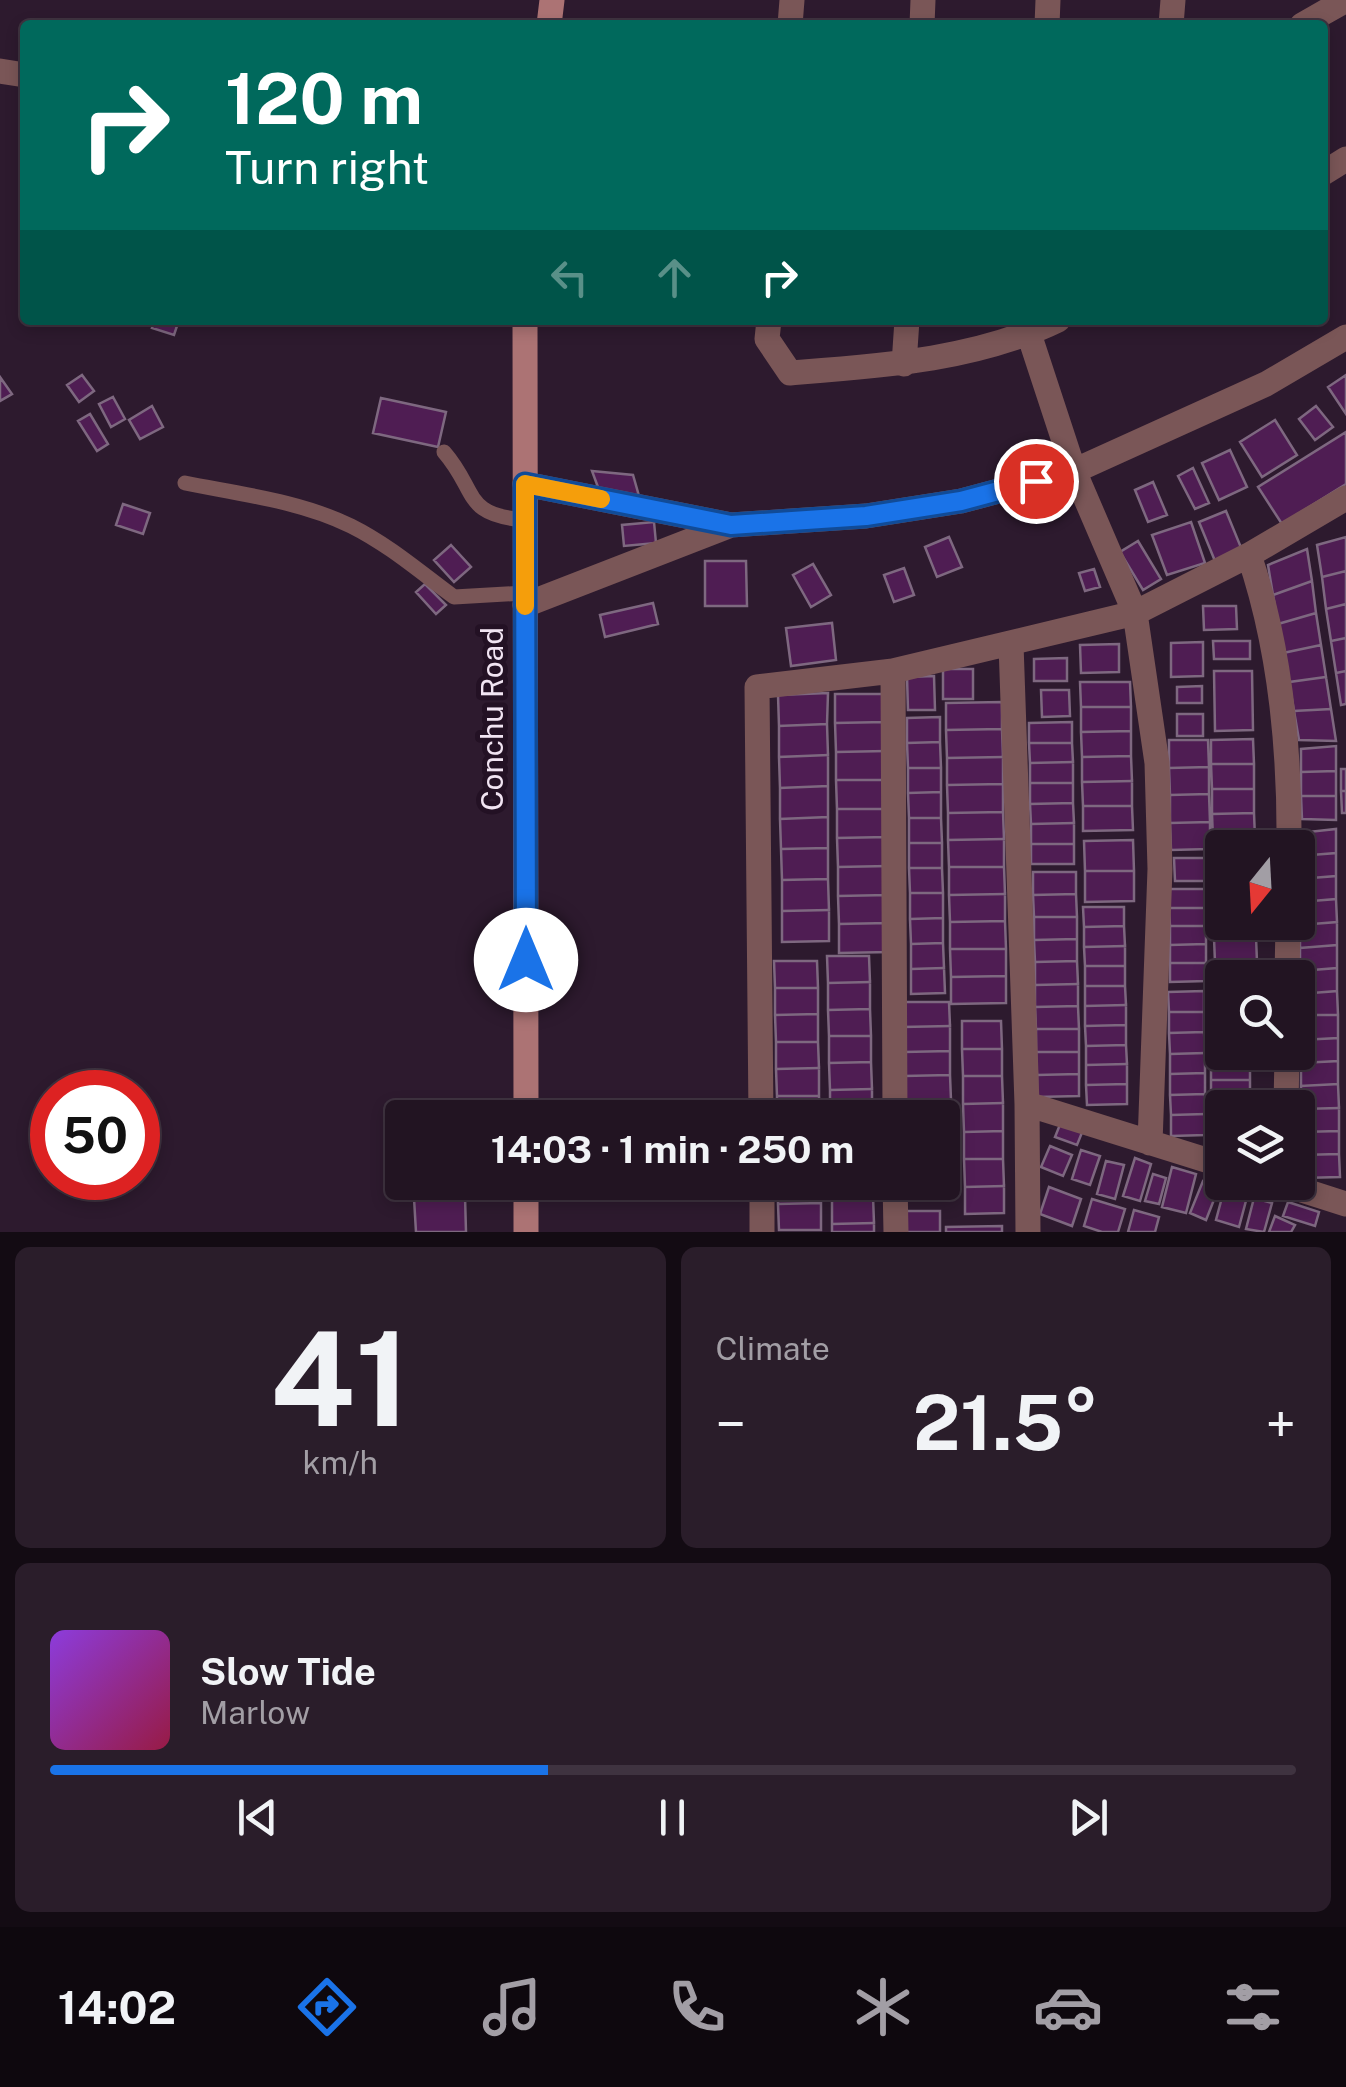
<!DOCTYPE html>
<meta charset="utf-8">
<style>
:root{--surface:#221422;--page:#2a1d2a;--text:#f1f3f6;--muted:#a29ea5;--line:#3f3340;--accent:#1a73e8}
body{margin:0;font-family:"Public Sans",sans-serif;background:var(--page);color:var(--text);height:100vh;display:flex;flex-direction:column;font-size:38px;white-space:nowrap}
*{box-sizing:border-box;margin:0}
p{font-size:32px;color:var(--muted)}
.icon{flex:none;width:55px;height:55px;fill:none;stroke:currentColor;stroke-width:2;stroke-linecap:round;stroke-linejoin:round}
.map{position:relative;height:1232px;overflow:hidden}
.side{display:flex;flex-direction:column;gap:15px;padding:15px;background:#130b13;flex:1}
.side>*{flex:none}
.banner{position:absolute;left:20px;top:20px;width:1308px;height:305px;border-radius:10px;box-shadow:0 5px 15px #0003,0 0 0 2px var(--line);background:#00695c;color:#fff;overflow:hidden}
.needle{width:65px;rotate:198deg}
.tools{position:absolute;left:1205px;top:830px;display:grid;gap:20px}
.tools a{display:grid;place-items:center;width:110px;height:110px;border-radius:10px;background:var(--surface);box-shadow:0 5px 15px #0003,0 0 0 2px var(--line);font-size:50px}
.speed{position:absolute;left:30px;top:1070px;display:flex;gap:20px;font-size:50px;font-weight:700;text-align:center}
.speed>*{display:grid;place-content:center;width:130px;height:130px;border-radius:50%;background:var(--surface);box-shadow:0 5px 15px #0003,0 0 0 2px var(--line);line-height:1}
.speed .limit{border:15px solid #d22;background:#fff;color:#111}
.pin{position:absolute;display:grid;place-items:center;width:85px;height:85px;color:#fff;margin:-42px;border:5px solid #fff;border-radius:50%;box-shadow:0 2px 10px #0007}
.me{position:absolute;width:110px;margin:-55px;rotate:0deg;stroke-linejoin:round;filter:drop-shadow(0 0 8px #0008)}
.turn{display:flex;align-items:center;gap:35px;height:210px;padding:0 40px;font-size:45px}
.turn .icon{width:130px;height:130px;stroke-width:2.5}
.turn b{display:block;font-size:70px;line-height:85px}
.lanes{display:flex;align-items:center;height:95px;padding:0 40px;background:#0003;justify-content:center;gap:50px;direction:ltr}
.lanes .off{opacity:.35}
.big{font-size:75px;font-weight:700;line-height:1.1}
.side .widget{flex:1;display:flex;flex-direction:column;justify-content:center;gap:15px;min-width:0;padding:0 35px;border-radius:15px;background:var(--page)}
.side .dial{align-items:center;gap:0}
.dial b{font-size:130px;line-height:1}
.song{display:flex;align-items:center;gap:30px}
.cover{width:120px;height:120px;border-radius:15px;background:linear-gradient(135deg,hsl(270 70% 55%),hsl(340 70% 35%))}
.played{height:10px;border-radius:5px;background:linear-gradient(90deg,var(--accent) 40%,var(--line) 40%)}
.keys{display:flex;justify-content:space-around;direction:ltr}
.heat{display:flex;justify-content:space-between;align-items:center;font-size:55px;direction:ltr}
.side .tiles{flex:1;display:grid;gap:15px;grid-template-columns:1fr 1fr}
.widget:last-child{grid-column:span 2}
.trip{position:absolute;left:385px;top:1100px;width:575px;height:100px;border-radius:10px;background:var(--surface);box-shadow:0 5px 15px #0003,0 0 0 2px var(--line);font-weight:700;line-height:100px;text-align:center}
.dock{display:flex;height:160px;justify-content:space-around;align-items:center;background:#0e080e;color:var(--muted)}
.dock .icon{width:70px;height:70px}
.dock .active{color:var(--accent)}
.dock b{font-size:45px;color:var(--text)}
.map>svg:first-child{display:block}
</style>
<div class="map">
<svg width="1346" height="1232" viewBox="0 0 1346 1232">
<rect width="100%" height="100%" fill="#2d1a2e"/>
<path fill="#4f1d53" stroke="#7e6880" stroke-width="2.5" d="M155,320H179L174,335L152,328Z
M82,375L94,391L79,402L67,385Z
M1346,375V414L1328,387Z
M0,377L12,394L0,401Z
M113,397L125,419L111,427L99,404Z
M381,398L446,412L438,447L373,433Z
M152,406L163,427L140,439L129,420Z
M1316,406L1333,427L1315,440L1299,419Z
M90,414L108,444L97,451L78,421Z
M1275,420L1297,455L1262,477L1240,442Z
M1346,432V484L1282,524L1258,487Z
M1230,450L1247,487L1219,500L1202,463Z
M1193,468L1209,503L1195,509L1178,476Z
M592,471L633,475L641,503L602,498Z
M1153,482L1167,515L1148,522L1135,490Z
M123,504L150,513L143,534L116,525Z
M1226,511L1242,550L1215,561L1199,522Z
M654,522L656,543L624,546L622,525Z
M1191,522L1205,563L1167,575L1152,535Z
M949,537L962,567L937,577L925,547Z
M1346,537V571L1322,577L1317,545Z
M1138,541L1161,579L1143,590L1120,552Z
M451,545L471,567L454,582L434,560Z
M1307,549L1312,581L1273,595L1268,565Z
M705,561H746L747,606H705Z
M813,564L831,595L811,607L793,575Z
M904,568L914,595L894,602L884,575Z
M1094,569L1100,587L1085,591L1079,573Z
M1346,571V604L1326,609L1322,577Z
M1312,581L1316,613L1278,624L1273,595Z
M425,584L446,605L436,614L416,592Z
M653,603L658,624L605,637L600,615Z
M1346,604V638L1331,641L1326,609Z
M1203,606H1236L1237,629L1204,630Z
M1316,613L1321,645L1283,653L1278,624Z
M832,623L836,660L791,666L786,628Z
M1346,638V671L1336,673L1331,641Z
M1213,641H1250V659H1214Z
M1203,642V676L1171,677V643Z
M1119,644V672L1081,673L1080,645Z
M1321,645L1326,677L1289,682L1283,653Z
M1067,658V681H1034V659Z
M943,669H973V699H943Z
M1214,671H1252L1253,730L1215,731Z
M1346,671V704L1341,705L1336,673Z
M934,676L935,710H908L907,677Z
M1326,677L1331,709L1294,711L1289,682Z
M1080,682H1130L1131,707H1081Z
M1202,686V703H1177V687Z
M1041,690H1069L1070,716L1042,717Z
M828,693L827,724L779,726L778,695Z
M835,694H885V722L835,723Z
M1002,702V729L946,730V703Z
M1081,707H1131V731L1081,732Z
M1331,709L1336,741L1299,740L1294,711Z
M1177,714H1203V736H1177Z
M940,717V742L907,743V718Z
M885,722L886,751L836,752L835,723Z
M1072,722V743H1029V723Z
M827,724L828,755L779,757V726Z
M1002,729L1003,757L947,758L946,730Z
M1131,731V756L1082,757L1081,732Z
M1253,739L1254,764H1211V740Z
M1169,740H1208L1209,767L1169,768Z
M940,742L941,768H908L907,743Z
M1029,743H1072L1073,762L1030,763Z
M1336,746V771L1301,772V749Z
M886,751V780H836V752Z
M828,755V786L780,788L779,757Z
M1131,756L1132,781L1082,782V757Z
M1003,757V784L947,785V758Z
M1073,762V783H1030V763Z
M1211,764H1254V789H1212Z
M1209,767V794L1170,795L1169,768Z
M908,768H941V792L908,793Z
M1341,769H1346V791H1341Z
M1336,771V796H1301V772Z
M836,780H886L887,809H837Z
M1132,781V806H1083L1082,782Z
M1030,783H1073V803L1030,804Z
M1003,784V812L948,813L947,785Z
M828,786V817L780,819V788Z
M1212,789H1254V813L1212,814Z
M1341,791H1346V813H1342Z
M941,792V818H909L908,793Z
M1209,794L1210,822L1170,823V795Z
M1301,796H1336V820L1302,819Z
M1073,803L1074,823L1031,824L1030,804Z
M1083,806H1132L1133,830L1083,831Z
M837,809H887V837L837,838Z
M1003,812L1004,839L948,840V813Z
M1254,813L1255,838L1213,839L1212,814Z
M828,817V848L781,849L780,819Z
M909,818H941L942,843H909Z
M1210,822V849L1171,850L1170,823Z
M1074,823V844H1031V824Z
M1336,829V853L1299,856V833Z
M887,837L888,866L838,867L837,838Z
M1255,838V848H1222V863L1213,864V839Z
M1004,839V867H949L948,840Z
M1133,840L1134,871H1085L1084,841Z
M909,843H942V868H909Z
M1031,844H1074V864H1031Z
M828,848V879L782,880L781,849Z
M1336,853V876L1299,879V856Z
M1174,858H1207V881H1175Z
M1222,863V888H1214L1213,864Z
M888,866V895L838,896V867Z
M949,867H1004L1005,894L949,895Z
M909,868H942L943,893H910Z
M1085,871H1134V901L1085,902Z
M1033,872H1076V894L1033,895Z
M1336,876V899L1300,902L1299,879Z
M828,879L829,910L782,911V880Z
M1214,888H1222V913H1214Z
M1169,889H1205L1206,908H1169Z
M910,893H943V918L910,919Z
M1005,894V921L950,922L949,895Z
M1076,894L1077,917H1034L1033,895Z
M888,895V923L839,924L838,896Z
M1336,899L1337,922L1300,925V902Z
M1083,907H1124V926L1084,927Z
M1169,908H1206V926H1170Z
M829,910V941L782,942V911Z
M1214,913H1222V922H1256V937L1214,938Z
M1034,917H1077V939L1034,940Z
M943,918V943L911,944L910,919Z
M1005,921L1006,949H950V922Z
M1337,922V945L1300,948V925Z
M888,923L889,952L839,953V924Z
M1124,926L1125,946L1084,947V927Z
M1170,926H1206V944L1170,945Z
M1256,937L1257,962H1215L1214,938Z
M1077,939V961L1035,962L1034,940Z
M943,943L944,968L911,969V944Z
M1206,944V963H1170V945Z
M1337,945V968L1300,971V948Z
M1125,946V966H1085L1084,947Z
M950,949H1006V976L951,977Z
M827,956H869L870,982L828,983Z
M774,961H817L818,988H775Z
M1077,961L1078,984L1035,985V962Z
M1215,962H1257V978H1222V987H1215Z
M1170,963H1206L1207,981L1170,982Z
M1085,966H1125V986H1085Z
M944,968L945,993L911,994V969Z
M1337,968V991L1300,994V971Z
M1006,976V1003L951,1004V977Z
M870,982V1009L828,1010V983Z
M1078,984V1006L1035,1007V985Z
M1085,986H1125L1126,1005L1085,1006Z
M775,988H818V1014L775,1015Z
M1204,991V1012H1169L1168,992Z
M1337,991L1338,1015H1300V994Z
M1210,992H1222V1014H1210Z
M903,1002H949L950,1026L903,1027Z
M1126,1005V1025L1085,1026V1006Z
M1078,1006L1079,1029H1036L1035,1007Z
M870,1009L871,1036H829L828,1010Z
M1169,1012H1204V1032L1169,1033Z
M818,1014V1042H776L775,1015Z
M1210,1014H1222V1036H1211Z
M1301,1015H1338V1038L1301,1040Z
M962,1021H1001L1002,1049H962Z
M1126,1025V1045L1086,1046L1085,1026Z
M950,1026V1051L904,1052L903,1027Z
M1036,1029H1079V1052H1036Z
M1204,1032L1205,1053L1170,1054L1169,1033Z
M829,1036H871V1062L829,1063Z
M1211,1036H1222V1052H1250V1058H1211Z
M1338,1038V1061L1301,1063V1040Z
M776,1042H818L819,1068L776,1069Z
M1126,1045L1127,1064L1086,1065V1046Z
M962,1049H1002V1076H963Z
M950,1051V1075L904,1076V1052Z
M1036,1052H1079V1074L1037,1075Z
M1205,1053V1073L1170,1074V1054Z
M1211,1058H1250V1080H1211Z
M1338,1061V1084L1301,1086V1063Z
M871,1062L872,1089L830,1090L829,1063Z
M1127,1064V1084L1086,1085V1065Z
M819,1068V1096H777L776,1069Z
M1205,1073V1094L1170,1095V1074Z
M1079,1074V1096L1037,1097V1075Z
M950,1075L951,1100H904V1076Z
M963,1076H1002L1003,1103L963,1104Z
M1211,1080H1250V1102L1211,1103Z
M1127,1084V1104L1087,1105L1086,1085Z
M1338,1084L1339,1108L1301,1109V1086Z
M872,1089V1116L830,1117V1090Z
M1205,1094L1206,1114L1171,1115L1170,1095Z
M777,1096H819L820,1118H777Z
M904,1100H951V1125H942V1118H905Z
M1250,1102V1108H1222V1124L1212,1125L1211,1103Z
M1003,1103V1131L964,1132L963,1104Z
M1339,1108V1131L1301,1132V1109Z
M1206,1114V1135L1171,1136V1115Z
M1061,1122L1083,1130L1077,1145L1055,1137Z
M1222,1124V1146H1212V1125Z
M942,1125H951V1149L942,1150Z
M1003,1131V1159H964V1132Z
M1339,1131V1154L1301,1155V1132Z
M1050,1146L1072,1155L1063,1176L1041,1167Z
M951,1149L952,1174H942V1150Z
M1081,1150L1100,1156L1090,1185L1072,1179Z
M1339,1154L1340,1177L1302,1178L1301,1155Z
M1135,1158L1151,1164L1140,1201L1123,1196Z
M964,1159H1003L1004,1186L965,1187Z
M1106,1161L1124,1165L1115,1199L1097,1194Z
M1172,1167L1196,1174L1186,1213L1162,1207Z
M942,1174H952L953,1198L906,1199V1182H942Z
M1153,1174L1166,1178L1159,1204L1145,1201Z
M1203,1181L1219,1187L1206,1220L1190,1213Z
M778,1182H821V1203L778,1204Z
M831,1182H873V1196L832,1197Z
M1004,1186V1213L965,1214V1187Z
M1049,1187L1081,1199L1072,1226L1040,1214Z
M1224,1190L1247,1197L1239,1227L1216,1220Z
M465,1196L466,1232H416L414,1198Z
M873,1196L874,1223L832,1224V1197Z
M1254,1198L1272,1203L1264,1232L1246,1229Z
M1092,1199L1125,1209L1118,1232H1102L1084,1226Z
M1288,1202L1319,1212L1315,1226L1283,1216Z
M821,1203V1230H779L778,1204Z
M1134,1210L1159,1217L1155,1232H1128Z
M900,1211H940V1232H901Z
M1275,1216L1295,1225L1291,1232H1269Z
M874,1223V1232H832V1224Z
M1002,1226V1232H946V1227Z"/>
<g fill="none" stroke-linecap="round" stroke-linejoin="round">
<path stroke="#7a5657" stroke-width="15" d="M444,452C478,491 462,515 525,520
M185,483C240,494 300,501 351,526C389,545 420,572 454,597L525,593"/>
<path stroke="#7a5657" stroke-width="25" d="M790,25L792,0
M922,25L923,0
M1047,25L1048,0
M1171,25L1173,0
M1302,25L1346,0
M0,71L25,75
M1322,174L1346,159
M769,320L767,339L790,373C880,366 976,360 1058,320
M1030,320L1029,334L1074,471L1135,613L1157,763L1160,869L1150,1143
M904,364L907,320
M525,484L731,525L866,516L961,501L1074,471L1266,384L1346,337
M1249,555C1281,649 1290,749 1289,848
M525,605L731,525
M1011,644L1027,1104L1028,1232
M893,671L895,1118
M1287,978L1288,922
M1027,1104L1222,1165
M1286,1108L1287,1052
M761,1118L757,687L893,671L1135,613L1249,555L1346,498
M762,1182V1232
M895,1182L896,1232
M1277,1182L1346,1204"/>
<path stroke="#ac7374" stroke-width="25" d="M549,25L552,0
M525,320L526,1118
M526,1182V1232"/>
</g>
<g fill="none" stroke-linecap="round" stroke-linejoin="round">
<g stroke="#114b97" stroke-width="25">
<path id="route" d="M526,960L525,484L731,525L866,516L961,501L1036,481"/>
</g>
<use href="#route" stroke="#1a73e8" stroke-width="18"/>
<path stroke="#f59e0b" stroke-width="18" d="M525,606V484L601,499"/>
</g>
<g text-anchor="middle" stroke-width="10" stroke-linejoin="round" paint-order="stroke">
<g font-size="30" fill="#f1e4f2" stroke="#231124">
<text transform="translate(493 719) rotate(-90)" y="10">Conchu Road</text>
</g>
</g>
</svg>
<div class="tools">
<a><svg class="needle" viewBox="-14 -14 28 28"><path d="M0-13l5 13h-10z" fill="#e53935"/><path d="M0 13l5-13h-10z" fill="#a29ea5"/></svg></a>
<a><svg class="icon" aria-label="search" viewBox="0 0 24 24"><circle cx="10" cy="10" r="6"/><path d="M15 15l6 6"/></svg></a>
<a><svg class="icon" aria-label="layers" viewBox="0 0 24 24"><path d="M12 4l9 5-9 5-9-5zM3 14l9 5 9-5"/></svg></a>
</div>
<div class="speed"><div class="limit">50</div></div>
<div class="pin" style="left:1036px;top:481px;background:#d93025"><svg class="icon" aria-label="arrive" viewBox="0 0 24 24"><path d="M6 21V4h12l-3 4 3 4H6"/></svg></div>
<svg class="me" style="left:526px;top:960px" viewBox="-20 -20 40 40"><circle r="19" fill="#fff"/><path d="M0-13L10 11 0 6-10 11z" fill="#1a73e8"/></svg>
<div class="trip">14:03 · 1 min · 250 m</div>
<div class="banner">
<div class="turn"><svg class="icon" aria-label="right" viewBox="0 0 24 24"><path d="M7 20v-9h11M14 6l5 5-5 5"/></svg><div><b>120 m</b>Turn right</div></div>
<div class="lanes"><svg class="icon off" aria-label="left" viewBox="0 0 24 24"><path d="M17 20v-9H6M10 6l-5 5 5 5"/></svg><svg class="icon off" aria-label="ahead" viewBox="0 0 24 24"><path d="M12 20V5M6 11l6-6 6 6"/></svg><svg class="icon" aria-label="right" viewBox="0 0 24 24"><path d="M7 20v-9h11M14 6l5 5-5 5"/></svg></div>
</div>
</div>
<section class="side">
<div class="tiles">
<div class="widget dial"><b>41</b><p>km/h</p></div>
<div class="widget"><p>Climate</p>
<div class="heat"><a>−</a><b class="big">21.5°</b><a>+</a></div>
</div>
<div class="widget">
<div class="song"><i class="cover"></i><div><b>Slow Tide</b><p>Marlow</p></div></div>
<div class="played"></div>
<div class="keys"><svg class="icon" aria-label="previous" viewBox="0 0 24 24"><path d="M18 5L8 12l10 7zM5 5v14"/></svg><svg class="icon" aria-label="pause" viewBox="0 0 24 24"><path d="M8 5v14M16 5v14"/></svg><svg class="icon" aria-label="next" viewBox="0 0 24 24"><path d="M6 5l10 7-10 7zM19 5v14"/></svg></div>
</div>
</div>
</section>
<nav class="dock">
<b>14:02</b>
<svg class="icon active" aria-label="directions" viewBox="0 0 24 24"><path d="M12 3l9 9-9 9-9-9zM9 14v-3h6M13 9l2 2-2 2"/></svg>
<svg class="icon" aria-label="music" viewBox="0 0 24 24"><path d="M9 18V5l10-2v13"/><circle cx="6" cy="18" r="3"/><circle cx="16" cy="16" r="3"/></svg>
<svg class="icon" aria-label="phone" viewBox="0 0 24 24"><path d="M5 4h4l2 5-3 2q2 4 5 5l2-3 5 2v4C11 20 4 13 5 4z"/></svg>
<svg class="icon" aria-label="climate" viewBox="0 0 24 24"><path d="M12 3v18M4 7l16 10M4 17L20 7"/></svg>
<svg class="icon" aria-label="car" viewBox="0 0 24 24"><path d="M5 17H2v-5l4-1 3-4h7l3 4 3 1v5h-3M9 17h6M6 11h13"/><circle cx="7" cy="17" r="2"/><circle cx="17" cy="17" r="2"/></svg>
<svg class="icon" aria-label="filters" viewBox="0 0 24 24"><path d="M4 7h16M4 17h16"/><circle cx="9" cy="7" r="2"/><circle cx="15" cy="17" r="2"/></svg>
</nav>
